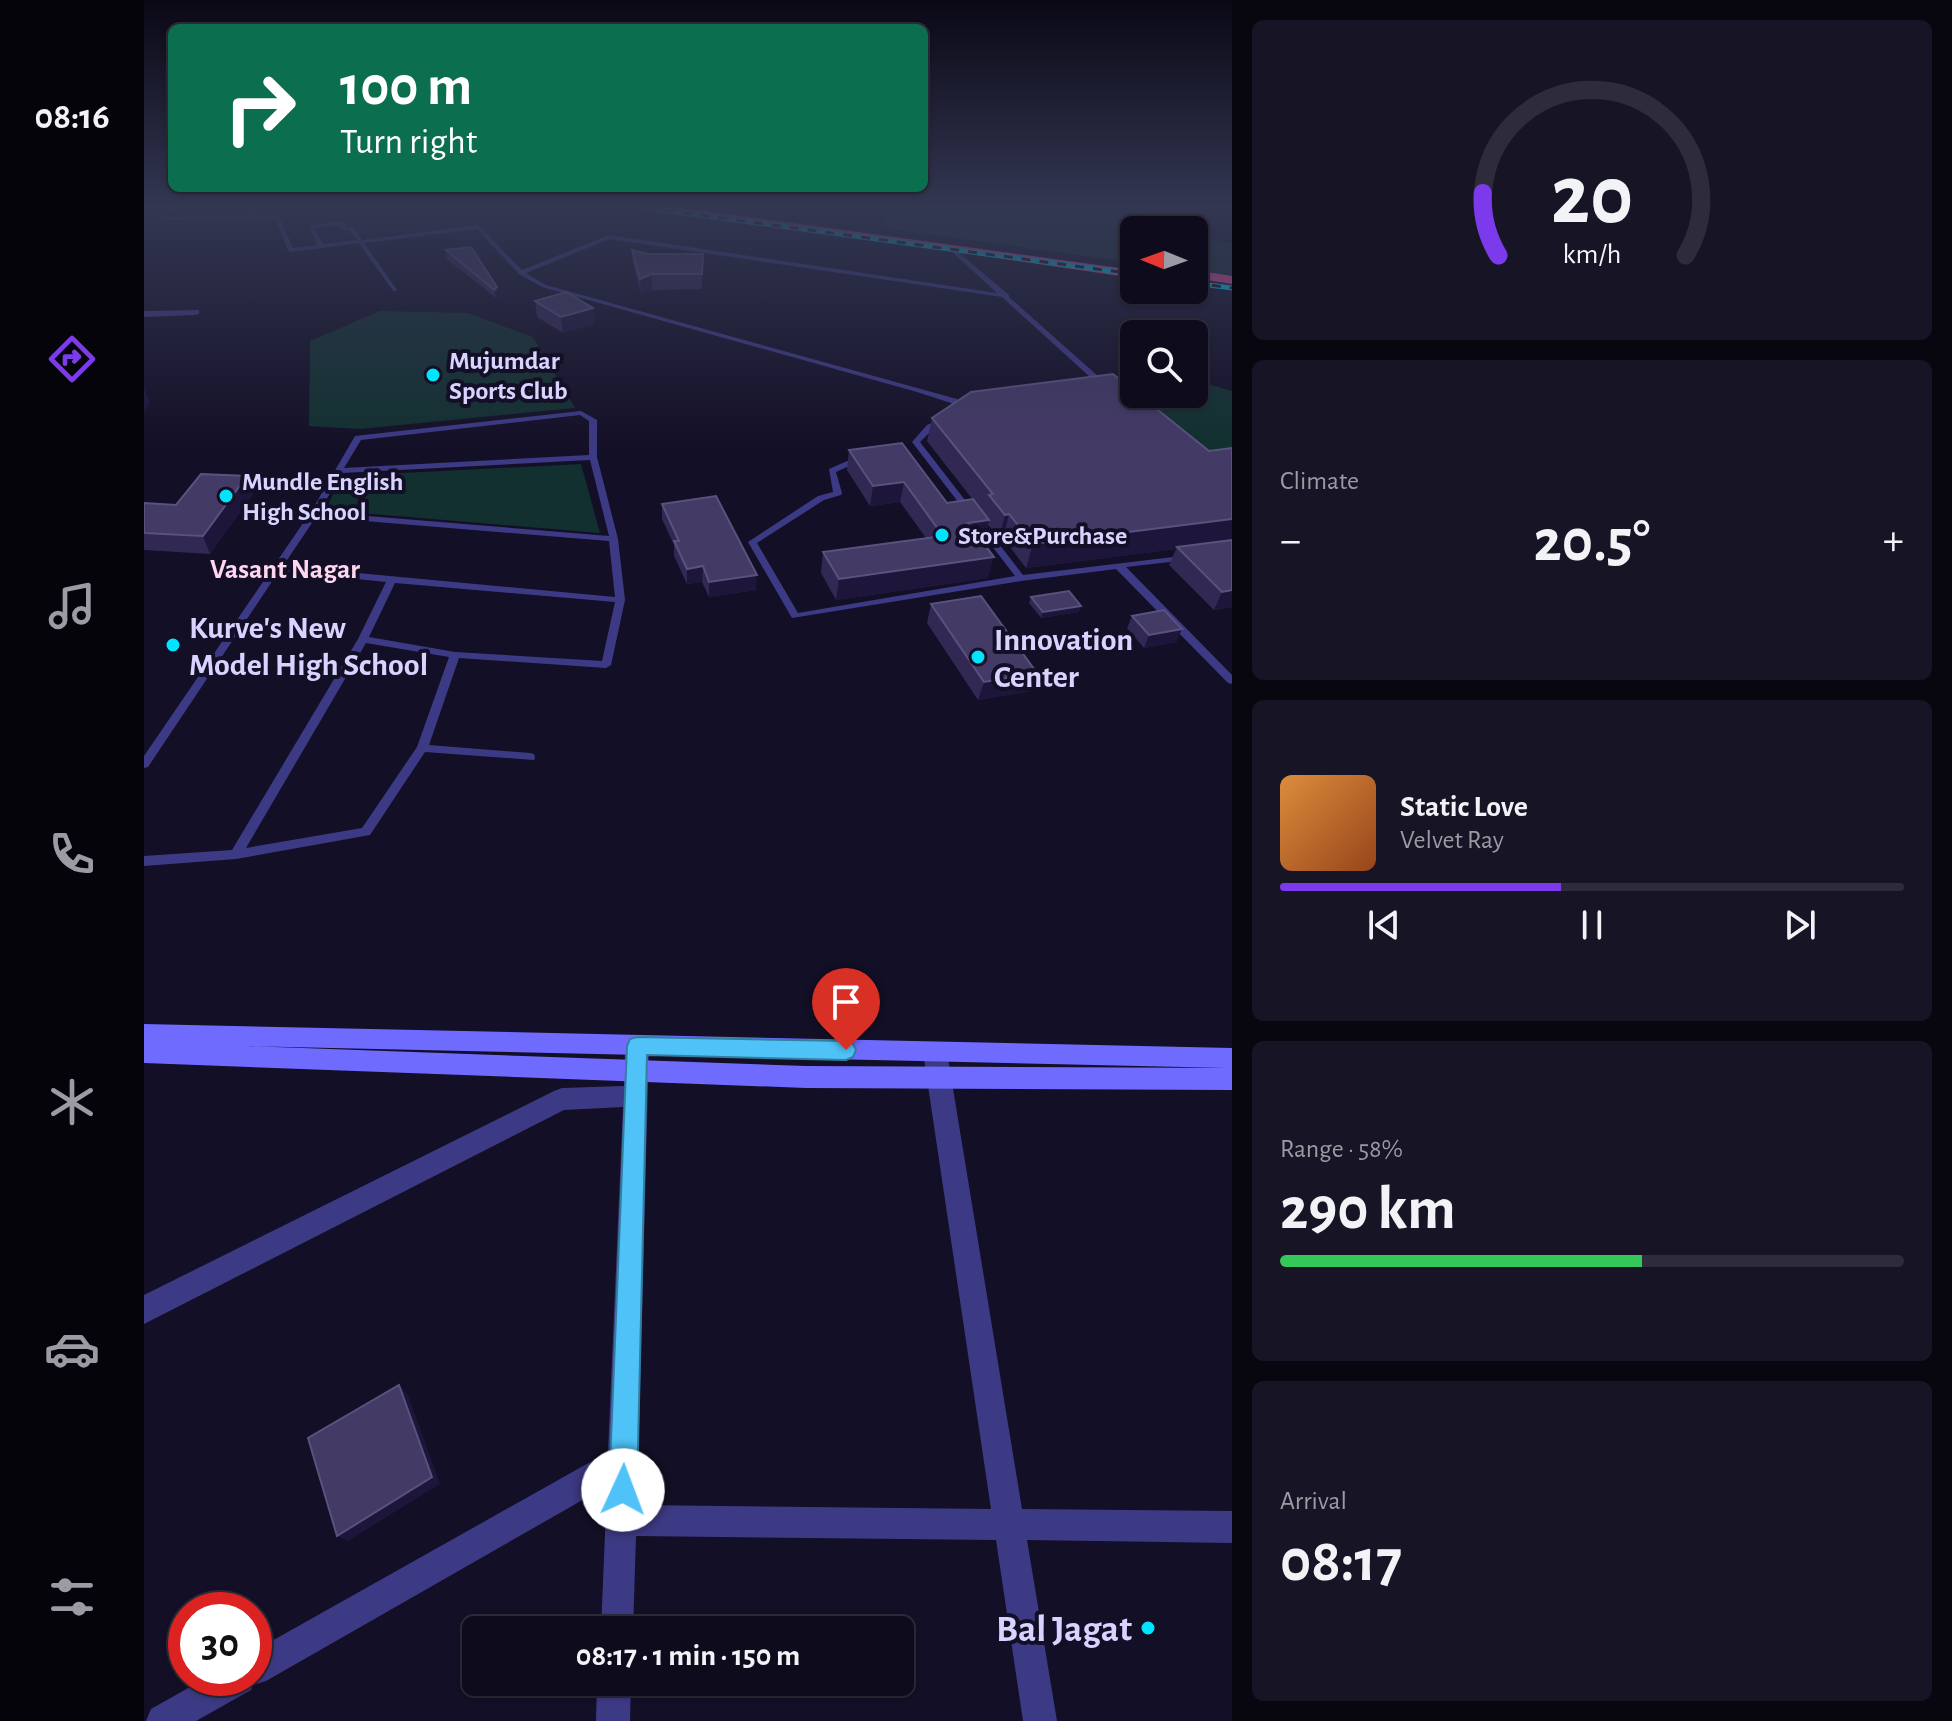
<!DOCTYPE html>
<meta charset="utf-8">
<style>
:root{--surface:#0e0b1c;--page:#171425;--text:#f1f3f6;--muted:#9b9ba3;--line:#2e2b3b;--accent:#7c3aed}
body{margin:0;font-family:"Alegreya Sans",sans-serif;background:var(--page);color:var(--text);height:100vh;display:flex;flex-direction:column;font-size:30px;white-space:nowrap}
*{box-sizing:border-box;margin:0}
p{font-size:26px;color:var(--muted)}
.icon{flex:none;width:44px;height:44px;fill:none;stroke:currentColor;stroke-width:2;stroke-linecap:round;stroke-linejoin:round}
.map{position:relative;flex:1;overflow:hidden}
.panel{display:flex;flex-direction:column;gap:20px;padding:20px;background:#08060f;width:720px}
.panel>*{flex:none}
.top-card{position:absolute;left:24px;top:24px;width:760px;height:168px;border-radius:12px;box-shadow:0 2px 6px #0004,0 0 0 2px var(--line);background:#0b6e4f;color:#fff;overflow:hidden}
.needle{width:52px;rotate:271deg}
.fabs{position:absolute;left:976px;top:216px;display:grid;gap:16px}
.fabs a{display:grid;place-items:center;width:88px;height:88px;border-radius:12px;background:var(--surface);box-shadow:0 2px 6px #0004,0 0 0 2px var(--line);font-size:40px}
.speed{position:absolute;left:24px;top:1592px;display:flex;gap:16px;font-size:40px;font-weight:700;text-align:center}
.speed>*{display:grid;place-content:center;width:104px;height:104px;border-radius:50%;background:var(--surface);box-shadow:0 2px 6px #0004,0 0 0 2px var(--line);line-height:1}
.speed .limit{border:12px solid #d22;background:#fff;color:#111}
.pin{position:absolute;display:grid;place-items:center;width:68px;height:68px;color:#fff;margin:-82px -34px;border-radius:50% 50% 50% 0;rotate:-45deg;box-shadow:0 0 8px #0007}
.pin .icon{rotate:45deg}
.me{position:absolute;width:88px;margin:-44px;rotate:2deg;stroke-linejoin:round;filter:drop-shadow(0 0 6px #0008)}
.turn{display:flex;align-items:center;gap:28px;height:168px;padding:0 40px;font-size:36px}
.turn .icon{width:104px;height:104px;stroke-width:2.5}
.turn b{display:block;font-size:56px;line-height:68px}
.big{font-size:60px;font-weight:700;line-height:1.1}
.panel .widget{flex:1;display:flex;flex-direction:column;justify-content:center;gap:12px;min-width:0;padding:0 28px;border-radius:12px;background:var(--page)}
.panel .dial{align-items:center;gap:0}
.dial svg{height:208px;overflow:visible;fill:none;stroke:var(--line);stroke-width:7;stroke-linecap:round;text-anchor:middle}
.dial text{fill:var(--text);stroke:none}
.song{display:flex;align-items:center;gap:24px}
.cover{width:96px;height:96px;border-radius:12px;background:linear-gradient(135deg,hsl(30 70% 55%),hsl(20 70% 35%))}
.played{height:8px;border-radius:4px;background:linear-gradient(90deg,var(--accent) 45%,var(--line) 45%)}
.keys{display:flex;justify-content:space-around;direction:ltr}
.heat{display:flex;justify-content:space-between;align-items:center;font-size:44px;direction:ltr}
.charge{height:12px;border-radius:6px;background:linear-gradient(90deg,#34c759 58%,var(--line) 0)}
.trip{position:absolute;left:318px;top:1616px;width:452px;height:80px;border-radius:12px;background:var(--surface);box-shadow:0 2px 6px #0004,0 0 0 2px var(--line);font-weight:700;line-height:80px;text-align:center}
main{display:flex;flex:1;min-height:0}
.dock{display:flex;flex-direction:column;width:144px;justify-content:space-around;align-items:center;background:#06040b;color:var(--muted)}
.dock .icon{width:56px;height:56px}
.dock .selected{color:var(--accent)}
.dock b{font-size:36px;color:var(--text)}
.map>svg:first-child{display:block}
</style>
<main>
<nav class="dock">
<b>08:16</b>
<svg class="icon selected" aria-label="directions" viewBox="0 0 24 24"><path d="M12 3l9 9-9 9-9-9zM9 14v-3h6M13 9l2 2-2 2"/></svg>
<svg class="icon" aria-label="music" viewBox="0 0 24 24"><path d="M9 18V5l10-2v13"/><circle cx="6" cy="18" r="3"/><circle cx="16" cy="16" r="3"/></svg>
<svg class="icon" aria-label="phone" viewBox="0 0 24 24"><path d="M5 4h4l2 5-3 2q2 4 5 5l2-3 5 2v4C11 20 4 13 5 4z"/></svg>
<svg class="icon" aria-label="climate" viewBox="0 0 24 24"><path d="M12 3v18M4 7l16 10M4 17L20 7"/></svg>
<svg class="icon" aria-label="car" viewBox="0 0 24 24"><path d="M5 17H2v-5l4-1 3-4h7l3 4 3 1v5h-3M9 17h6M6 11h13"/><circle cx="7" cy="17" r="2"/><circle cx="17" cy="17" r="2"/></svg>
<svg class="icon" aria-label="filters" viewBox="0 0 24 24"><path d="M4 7h16M4 17h16"/><circle cx="9" cy="7" r="2"/><circle cx="15" cy="17" r="2"/></svg>
</nav>
<div class="map">
<svg width="1088" height="1721" viewBox="0 0 1088 1721">
<rect width="100%" height="100%" fill="#130f26"/>
<path fill="#12302f" d="M736,208H1005L1008,230H990V263L742,228Z
M1050,238L1088,243V277L1050,272Z
M236,311L324,313L389,337L431,408L216,429L165,426L166,341Z
M1050,380L1088,391V449L1061,454L991,394H1050Z
M437,464L456,533L181,510L199,476Z"/>
<g fill="none" stroke-linecap="round" stroke-linejoin="round">
<path fill="#3d3a85" fill-rule="evenodd" d="M24,208H30L22,217L101,215L105,208H111L107,215L135,216L149,248L173,245L165,226L197,221L202,227H209L218,240L334,225L378,270L465,235L853,293L805,249L807,246L865,295V297L964,385L957,387L858,297L466,239L382,273L402,285L813,399L823,409L813,414L809,412L814,409L807,403L773,392L398,287L375,274L333,229L220,243L253,290L250,292L215,243L147,252L144,250L131,219L16,220ZM195,225L198,230H205L213,240L179,244L170,228Z
M437,411L453,420V457L474,539L481,600L467,665L462,668L315,658L285,745L386,753L390,754L391,757L390,760L281,752L226,835L92,859L0,866V856L88,850L214,639L242,582L135,571L4,767L0,768V756L168,510L211,436ZM436,415L445,421V455L200,468L217,440ZM446,460L465,536L175,512L198,473ZM172,517L465,541L471,597L139,566ZM251,583L471,602L458,661L311,652L225,637ZM222,643L305,657L273,747L218,828L102,848Z
M797,419L801,421L800,423L789,429L776,442L879,575L1046,555L1047,557L1043,560L982,567L1088,675V684L1084,683L972,569L877,581L648,618L604,542L674,496L689,492L685,469L717,455H720V459L692,472L698,493L697,495L680,500L613,543L654,613L871,576L768,442L783,425Z"/>
<path fill="#3d3a85" fill-rule="evenodd" d="M55,310V314L51,315L0,317V311Z
M493,1036L501,1039L505,1046L493,1505L847,1509L779,1052L783,1045L791,1042L799,1045L803,1052L878,1509L1088,1511V1543L883,1540L913,1721H879L852,1540L492,1536L489,1630H457L463,1486L122,1681L109,1685L107,1690L52,1721H2L7,1709L62,1678H110V1651L464,1452L479,1107L420,1110L0,1324V1295L410,1091L418,1088L480,1086L481,1046L485,1039Z
M453,1682H487L486,1721H452Z"/>
<path fill="#6f6bff" fill-rule="evenodd" d="M0,1024L1088,1048V1090L662,1088L0,1063ZM100,1046L1084,1068L662,1066Z"/>
<path fill="#ff4fa3" fill-rule="evenodd" d="M509,208H540L990,270V278Z
M1050,270L1088,276V284L1050,278Z"/>
<g stroke="#00e5ff" stroke-width="5">
<path id="rail" d="M503,208L990,274
M1050,283L1088,288"/>
</g>
<use href="#rail" stroke="#130f26" stroke-width="3" stroke-dasharray="9" stroke-linecap="butt"/>
</g>
<path fill="#312854" d="M327,247L354,296L352,298L303,259L302,250Z
M488,250L504,254H559L558,289L508,290L497,294L489,265Z
M391,301L449,308L450,324L419,333L393,317Z
M969,374L1088,607L1070,610L1025,565L1032,549L882,568L859,538H855L844,525L840,541H838L844,578L692,600L677,573L679,552L782,538L756,502L726,506L703,470L705,450L803,503L829,500L783,441L788,418Z
M109,494L66,554L0,550V503L32,505Z
M518,504L612,590L565,597L558,582L543,584L530,556V545L518,519Z
M887,597L935,612L897,618L885,603Z
M787,604L887,691L834,700L783,623Z
M988,616L1038,629L1032,642L1000,648L983,628Z"/>
<path fill="#1d163a" d="M508,274V290L497,294L496,279Z
M353,287L354,296L352,298L350,290Z
M449,308L450,324L419,333L417,317Z
M0,388L6,403L0,411Z
M103,476L109,494L66,554L59,536Z
M760,482L756,502L726,506L729,486Z
M865,514L859,538H855L861,515Z
M1088,519V541L1033,547L1032,549L882,568L889,544Z
M845,520L840,541L819,544L824,523Z
M850,557L844,578L692,600L695,579Z
M559,566L558,582L543,584V569Z
M613,575L612,590L565,597V582Z
M1088,590V607L1070,610L1078,592Z
M937,606L935,612L897,618L899,612Z
M1038,629L1032,642L1000,648L1005,635Z
M893,673L887,691L834,700L840,682Z
M255,1385L264,1395L296,1484L204,1541L193,1536Z"/>
<path fill="#433a66" stroke="#5a527e" stroke-width="2" d="M327,247L353,287L350,290L302,250Z
M488,250L504,254H559L558,274H508L496,279Z
M422,292L449,308L417,317L391,301Z
M969,374L990,391V394H994L1065,451L1088,448V519L889,544L865,514L861,515L845,495L849,494L788,418L827,392Z
M758,443L803,503L829,499L845,520L824,523L850,557L695,579L679,552L799,536L760,482L729,486L705,450Z
M57,474L103,476L59,536L0,533V503L32,505Z
M572,496L613,575L565,582L559,566L543,569L530,541H535L518,504Z
M1088,540V590L1078,592L1033,547Z
M925,591L937,606L899,612L887,597Z
M837,596L893,673L840,682L787,604Z
M1020,610L1038,629L1005,635L988,616Z
M255,1385L288,1477L193,1536L164,1438Z"/>
<linearGradient id="sky" x2="0" y2="1"><stop stop-color="#0a0815"/><stop offset="0.46" stop-color="#333752"/><stop offset="1" stop-color="#333752" stop-opacity="0"/></linearGradient>
<rect width="1088" height="449" fill="url(#sky)"/>
<path fill="#4fc3f7" stroke="#337fa1" stroke-width="2" d="M493,1037L702,1041L709,1044L712,1050L709,1057L702,1060L503,1055L493,1490L489,1500L479,1504L469,1500L465,1490L483,1046L486,1039Z"/>
<g fill="#00e5ff" stroke="#130f26" stroke-width="3">
<circle cx="289" cy="375" r="8"/>
<circle cx="82" cy="496" r="8"/>
<circle cx="798" cy="535" r="8"/>
<circle cx="29" cy="645" r="8"/>
<circle cx="834" cy="657" r="8"/>
<circle cx="1004" cy="1628" r="8"/>
</g>
<g text-anchor="middle" stroke-width="8" stroke-linejoin="round" paint-order="stroke">
<g font-size="26" font-weight="bold" fill="#d9d4ff" stroke="#130f26" text-anchor="start">
<text x="305" y="369">Mujumdar<tspan x="305" dy="30">Sports Club</tspan></text>
<text x="98" y="490">Mundle English<tspan x="98" dy="30">High School</tspan></text>
<text x="814" y="544">Store&amp;Purchase</text>
</g>
<g font-size="28" font-weight="bold" fill="#ffd6f0" stroke="#130f26">
<text x="141" y="578">Vasant Nagar</text>
</g>
<g font-size="32" font-weight="bold" fill="#d9d4ff" stroke="#130f26" text-anchor="start">
<text x="45" y="638">Kurve's New<tspan x="45" dy="37">Model High School</tspan></text>
<text x="850" y="650">Innovation<tspan x="850" dy="37">Center</tspan></text>
</g>
<g font-size="38" font-weight="bold" fill="#d9d4ff" stroke="#130f26" text-anchor="end">
<text x="988" y="1641">Bal Jagat</text>
</g>
</g>
</svg>
<div class="fabs">
<a><svg class="needle" viewBox="-14 -14 28 28"><path d="M0-13l5 13h-10z" fill="#e53935"/><path d="M0 13l5-13h-10z" fill="#9b9ba3"/></svg></a>
<a><svg class="icon" aria-label="search" viewBox="0 0 24 24"><circle cx="10" cy="10" r="6"/><path d="M15 15l6 6"/></svg></a>
</div>
<div class="speed"><div class="limit">30</div></div>
<div class="pin" style="left:702px;top:1050px;background:#d93025"><svg class="icon" aria-label="arrive" viewBox="0 0 24 24"><path d="M6 21V4h12l-3 4 3 4H6"/></svg></div>
<svg class="me" style="left:479px;top:1490px" viewBox="-20 -20 40 40"><circle r="19" fill="#fff"/><path d="M0-13L10 11 0 6-10 11z" fill="#4fc3f7"/></svg>
<div class="trip">08:17 · 1 min · 150 m</div>
<div class="top-card">
<div class="turn"><svg class="icon" aria-label="right" viewBox="0 0 24 24"><path d="M7 20v-9h11M14 6l5 5-5 5"/></svg><div><b>100 m</b>Turn right</div></div>
</div>
</div>
<section class="panel">
<div class="widget dial"><svg viewBox="0 0 100 80">
<path d="M14 69A42 42 0 1 1 86 69"/>
<path d="M14 69A42 42 0 0 1 8 45" stroke="#7c3aed"/>
<text x="50" y="56" font-size="32" font-weight="700">20</text>
<text x="50" y="72" font-size="11">km/h</text>
</svg></div>
<div class="widget"><p>Climate</p>
<div class="heat"><a>−</a><b class="big">20.5°</b><a>+</a></div>
</div>
<div class="widget">
<div class="song"><i class="cover"></i><div><b>Static Love</b><p>Velvet Ray</p></div></div>
<div class="played"></div>
<div class="keys"><svg class="icon" aria-label="previous" viewBox="0 0 24 24"><path d="M18 5L8 12l10 7zM5 5v14"/></svg><svg class="icon" aria-label="pause" viewBox="0 0 24 24"><path d="M8 5v14M16 5v14"/></svg><svg class="icon" aria-label="next" viewBox="0 0 24 24"><path d="M6 5l10 7-10 7zM19 5v14"/></svg></div>
</div>
<div class="widget"><p>Range · 58%</p><b class="big">290 km</b><div class="charge"></div></div>
<div class="widget"><p>Arrival</p><b class="big">08:17</b></div>
</section>
</main>
